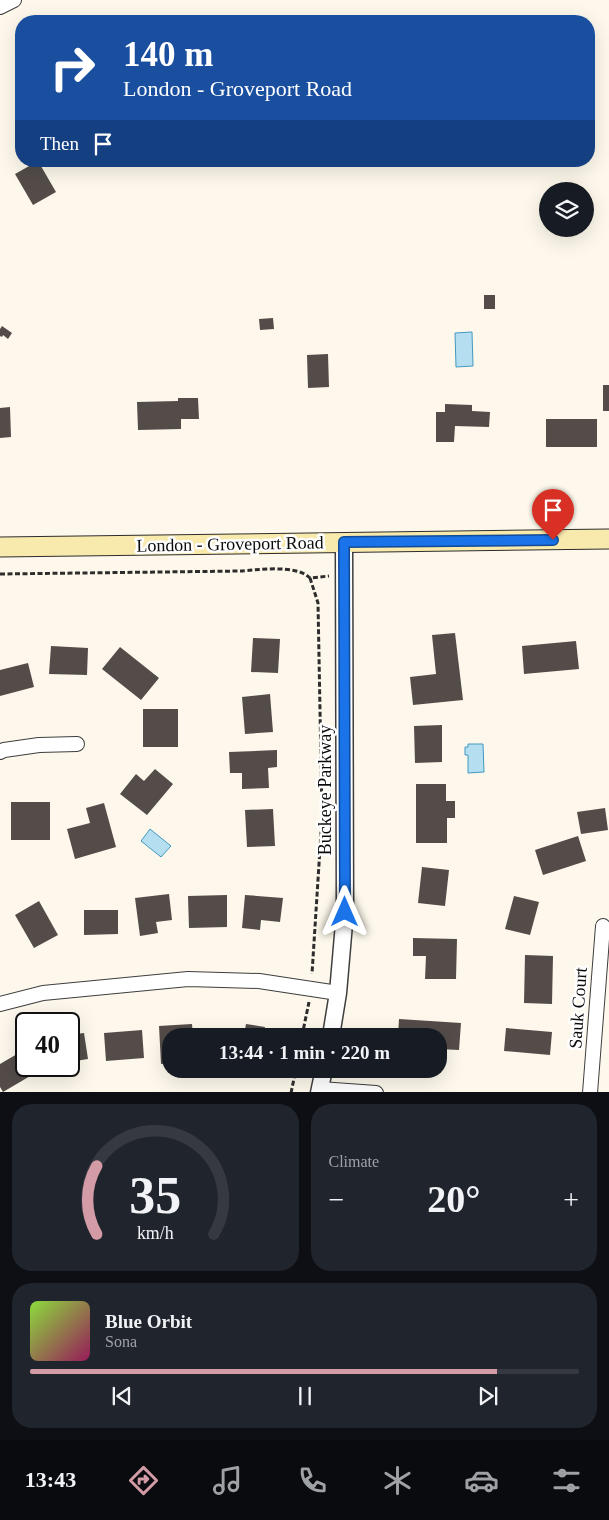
<!DOCTYPE html>
<meta charset="utf-8">
<style>
:root{--surface:#171b24;--page:#20242c;--text:#f1f3f6;--muted:#9ea1a6;--line:#363941;--accent:#d39ba5}
body{margin:0;font-family:"Times New Roman",serif;background:var(--page);color:var(--text);height:100vh;display:flex;flex-direction:column;font-size:19px;white-space:nowrap}
*{box-sizing:border-box;margin:0}
p{font-size:16px;color:var(--muted)}
.icon{flex:none;width:28px;height:28px;fill:none;stroke:currentColor;stroke-width:2;stroke-linecap:round;stroke-linejoin:round}
.map{position:relative;height:1092px;overflow:hidden}
.sheet{display:flex;flex-direction:column;gap:12px;padding:12px;background:#0d0f14;flex:1}
.sheet>*{flex:none}
.hud{position:absolute;left:15px;top:15px;width:580px;height:152px;border-radius:20px;box-shadow:0 5px 20px #0002;background:#1a4fa0;color:#fff;overflow:hidden}
.buttons{position:absolute;left:539px;top:182px;display:grid;gap:10px}
.buttons a{display:grid;place-items:center;width:55px;height:55px;border-radius:50%;background:var(--surface);box-shadow:0 5px 20px #0002;font-size:25px}
.speed{position:absolute;left:15px;top:1012px;display:flex;gap:10px;font-size:25px;font-weight:700;text-align:center}
.speed>*{display:grid;place-content:center;width:65px;height:65px;border-radius:50%;background:var(--surface);box-shadow:0 5px 20px #0002;line-height:1}
.speed .limit{border:2px solid #111;border-radius:8px;background:#fff;color:#111}
.pin{position:absolute;display:grid;place-items:center;width:42px;height:42px;color:#fff;margin:-51px -21px;border-radius:50% 50% 50% 0;rotate:-45deg;box-shadow:0 0 5px #0007}
.pin .icon{rotate:45deg}
.me{position:absolute;width:55px;margin:-28px;rotate:0deg;stroke-linejoin:round;filter:drop-shadow(0 0 4px #0008)}
.turn{display:flex;align-items:center;gap:18px;height:105px;padding:0 25px;font-size:22px}
.turn .icon{width:65px;height:65px;stroke-width:2.5}
.turn b{display:block;font-size:35px;line-height:42px}
.then{display:flex;align-items:center;height:48px;padding:0 25px;background:#0003;gap:10px;font-size:19px}
.big{font-size:38px;font-weight:800;line-height:1.1}
.sheet .card{flex:1;display:flex;flex-direction:column;justify-content:center;gap:8px;min-width:0;padding:0 18px;border-radius:20px;background:var(--page)}
.sheet .dial{align-items:center;gap:0}
.dial svg{height:130px;overflow:visible;fill:none;stroke:var(--line);stroke-width:7;stroke-linecap:round;text-anchor:middle}
.dial text{fill:var(--text);stroke:none}
.song{display:flex;align-items:center;gap:15px}
.cover{width:60px;height:60px;border-radius:8px;background:linear-gradient(135deg,hsl(90 70% 55%),hsl(330 70% 35%))}
.played{height:5px;border-radius:2px;background:linear-gradient(90deg,var(--accent) 85%,var(--line) 85%)}
.keys{display:flex;justify-content:space-around;direction:ltr}
.heat{display:flex;justify-content:space-between;align-items:center;font-size:28px;direction:ltr}
.sheet .tiles{flex:1;display:grid;gap:12px;grid-template-columns:1fr 1fr}
.card:last-child{grid-column:span 2}
.trip{position:absolute;left:162px;top:1028px;width:285px;height:50px;border-radius:20px;background:var(--surface);box-shadow:0 5px 20px #0002;font-weight:800;line-height:50px;text-align:center}
.tabs{display:flex;height:80px;justify-content:space-around;align-items:center;background:#090b0e;color:var(--muted)}
.tabs .icon{width:35px;height:35px}
.tabs .active{color:var(--accent)}
.tabs b{font-size:22px;color:var(--text)}
.map>svg:first-child{display:block}
</style>
<div class="map">
<svg width="609" height="1093" viewBox="0 0 609 1093">
<rect width="100%" height="100%" fill="#fdf8eb"/>
<path fill="#b5dff0" stroke="#4299c1" d="M472,332L473,366L456,367L455,333Z
M468,744H483L484,772L468,773V755H465V747H468Z
M150,829L171,846L161,857L141,841Z"/>
<path fill="#534c49" d="M38,161L56,192L33,205L15,174Z
M484,295H495V309H484Z
M273,318L274,329L260,330L259,319Z
M2,326L12,333L8,339L3,335L2,337L0,336V329Z
M328,354L329,387L308,388L307,355Z
M603,385H609V411H603Z
M178,398H198L199,419H181V429L138,430L137,402L178,401Z
M445,404L472,405V411L490,412L489,427L455,426L454,442H436V412H445Z
M10,407L11,437L0,438V408Z
M546,419H597V447H546Z
M455,633L463,700L413,705L410,677L436,674L432,635Z
M253,638L280,639L278,673L251,672Z
M576,641L579,669L524,674L522,646Z
M51,646L88,648L87,675L49,674Z
M120,647L159,678L141,700L102,669Z
M28,663L34,687L0,696V670Z
M270,694L273,732L245,734L242,697Z
M143,709H178V747H143Z
M442,725V762L415,763L414,726Z
M277,750V767L268,768L269,788L242,789V773H230L229,752Z
M155,769L173,784L147,815L120,794L136,774L144,781Z
M416,784H446V801H455V818H447V843H416Z
M11,802H50V840H11Z
M104,803L116,847L75,859L67,829L90,823L86,808Z
M605,808L608,830L581,834L577,812Z
M273,809L275,846L247,847L245,810Z
M578,836L586,861L543,875L535,850Z
M422,867L449,870L445,906L418,903Z
M169,894L172,920L156,922L158,933L140,936L135,898Z
M227,895V927L189,928L188,896Z
M245,895L283,898L280,922L261,920L260,930L242,928Z
M514,896L539,902L530,935L505,929Z
M39,901L58,935L34,948L15,915Z
M84,910H118V934L84,935Z
M413,938L457,939L456,979H425L426,956H413Z
M525,955L553,956L552,1004L524,1003Z
M399,1019L461,1023L459,1050L439,1049V1036H398Z
M192,1024L193,1036H171V1063L161,1064L159,1026Z
M246,1024L265,1027L263,1036H244Z
M506,1028L552,1032L550,1055L504,1051Z
M142,1030L144,1058L106,1061L104,1033Z
M84,1033L88,1059L69,1062V1035Z
M24,1050L26,1053V1066H34L37,1072L3,1092L0,1087V1064Z"/>
<g fill="none" stroke-linecap="round" stroke-linejoin="round">
<g stroke="#3e3e3e" stroke-width="16">
<path id="minor" d="M0,7L14,0
M0,752L4,750L39,745L77,744
M0,1004L43,993L188,979L259,981L338,993
M320,1089L376,1093
M590,1093L603,926"/>
</g>
<g stroke="#3e3e3e" stroke-width="19">
<path id="tertiary" d="M331,1036L338,993L345,912L344,542
M319,1093L324,1069"/>
</g>
<g stroke="#2d2d2d" stroke-width="21">
<path id="secondary" d="M0,547L609,539"/>
</g>
<path stroke="#2d2d2d" stroke-width="3" stroke-dasharray="5 2.5" stroke-linecap="butt" d="M0,574L240,571C258,570 296,564 310,578L329,576
M310,578L318,603L322,817L312,974
M302,1036L309,1002
M291,1093L296,1069"/>
<use href="#minor" stroke="#fff" stroke-width="14"/>
<use href="#tertiary" stroke="#fff" stroke-width="16"/>
<use href="#secondary" stroke="#f8e9ac" stroke-width="19"/>
</g>
<g fill="none" stroke-linecap="round" stroke-linejoin="round">
<g stroke="#114b97" stroke-width="12">
<path id="route" d="M345,912L344,542L553,540"/>
</g>
<use href="#route" stroke="#1a73e8" stroke-width="9"/>
</g>
<g text-anchor="middle" stroke-width="5" stroke-linejoin="round" paint-order="stroke">
<g font-size="18" fill="#0b0b0b" stroke="#fff">
<text transform="translate(230 544) rotate(-1)" y="6">London - Groveport Road</text>
<text transform="translate(325 790) rotate(-90)" y="6">Buckeye Parkway</text>
<text transform="translate(578 1008) rotate(-86)" y="6">Sauk Court</text>
</g>
</g>
</svg>
<div class="buttons">
<a><svg class="icon" aria-label="layers" viewBox="0 0 24 24"><path d="M12 4l9 5-9 5-9-5zM3 14l9 5 9-5"/></svg></a>
</div>
<div class="speed"><div class="limit">40</div></div>
<div class="pin" style="left:553px;top:540px;background:#d93025"><svg class="icon" aria-label="arrive" viewBox="0 0 24 24"><path d="M6 21V4h12l-3 4 3 4H6"/></svg></div>
<svg class="me" style="left:345px;top:912px" viewBox="-20 -20 40 40"><path d="M0-17L14 15 0 8-14 15z" fill="#1a73e8" stroke="#fff" stroke-width="4"/></svg>
<div class="trip">13:44 · 1 min · 220 m</div>
<div class="hud">
<div class="turn"><svg class="icon" aria-label="right" viewBox="0 0 24 24"><path d="M7 20v-9h11M14 6l5 5-5 5"/></svg><div><b>140 m</b>London - Groveport Road</div></div>
<div class="then">Then<svg class="icon" aria-label="arrive" viewBox="0 0 24 24"><path d="M6 21V4h12l-3 4 3 4H6"/></svg></div>
</div>
</div>
<section class="sheet">
<div class="tiles">
<div class="card dial"><svg viewBox="0 0 100 80">
<path d="M14 69A42 42 0 1 1 86 69"/>
<path d="M14 69A42 42 0 0 1 14 27" stroke="#d39ba5"/>
<text x="50" y="56" font-size="32" font-weight="700">35</text>
<text x="50" y="72" font-size="11">km/h</text>
</svg></div>
<div class="card"><p>Climate</p>
<div class="heat"><a>−</a><b class="big">20°</b><a>+</a></div>
</div>
<div class="card">
<div class="song"><i class="cover"></i><div><b>Blue Orbit</b><p>Sona</p></div></div>
<div class="played"></div>
<div class="keys"><svg class="icon" aria-label="previous" viewBox="0 0 24 24"><path d="M18 5L8 12l10 7zM5 5v14"/></svg><svg class="icon" aria-label="pause" viewBox="0 0 24 24"><path d="M8 5v14M16 5v14"/></svg><svg class="icon" aria-label="next" viewBox="0 0 24 24"><path d="M6 5l10 7-10 7zM19 5v14"/></svg></div>
</div>
</div>
</section>
<nav class="tabs">
<b>13:43</b>
<svg class="icon active" aria-label="directions" viewBox="0 0 24 24"><path d="M12 3l9 9-9 9-9-9zM9 14v-3h6M13 9l2 2-2 2"/></svg>
<svg class="icon" aria-label="music" viewBox="0 0 24 24"><path d="M9 18V5l10-2v13"/><circle cx="6" cy="18" r="3"/><circle cx="16" cy="16" r="3"/></svg>
<svg class="icon" aria-label="phone" viewBox="0 0 24 24"><path d="M5 4h4l2 5-3 2q2 4 5 5l2-3 5 2v4C11 20 4 13 5 4z"/></svg>
<svg class="icon" aria-label="climate" viewBox="0 0 24 24"><path d="M12 3v18M4 7l16 10M4 17L20 7"/></svg>
<svg class="icon" aria-label="car" viewBox="0 0 24 24"><path d="M5 17H2v-5l4-1 3-4h7l3 4 3 1v5h-3M9 17h6M6 11h13"/><circle cx="7" cy="17" r="2"/><circle cx="17" cy="17" r="2"/></svg>
<svg class="icon" aria-label="filters" viewBox="0 0 24 24"><path d="M4 7h16M4 17h16"/><circle cx="9" cy="7" r="2"/><circle cx="15" cy="17" r="2"/></svg>
</nav>
